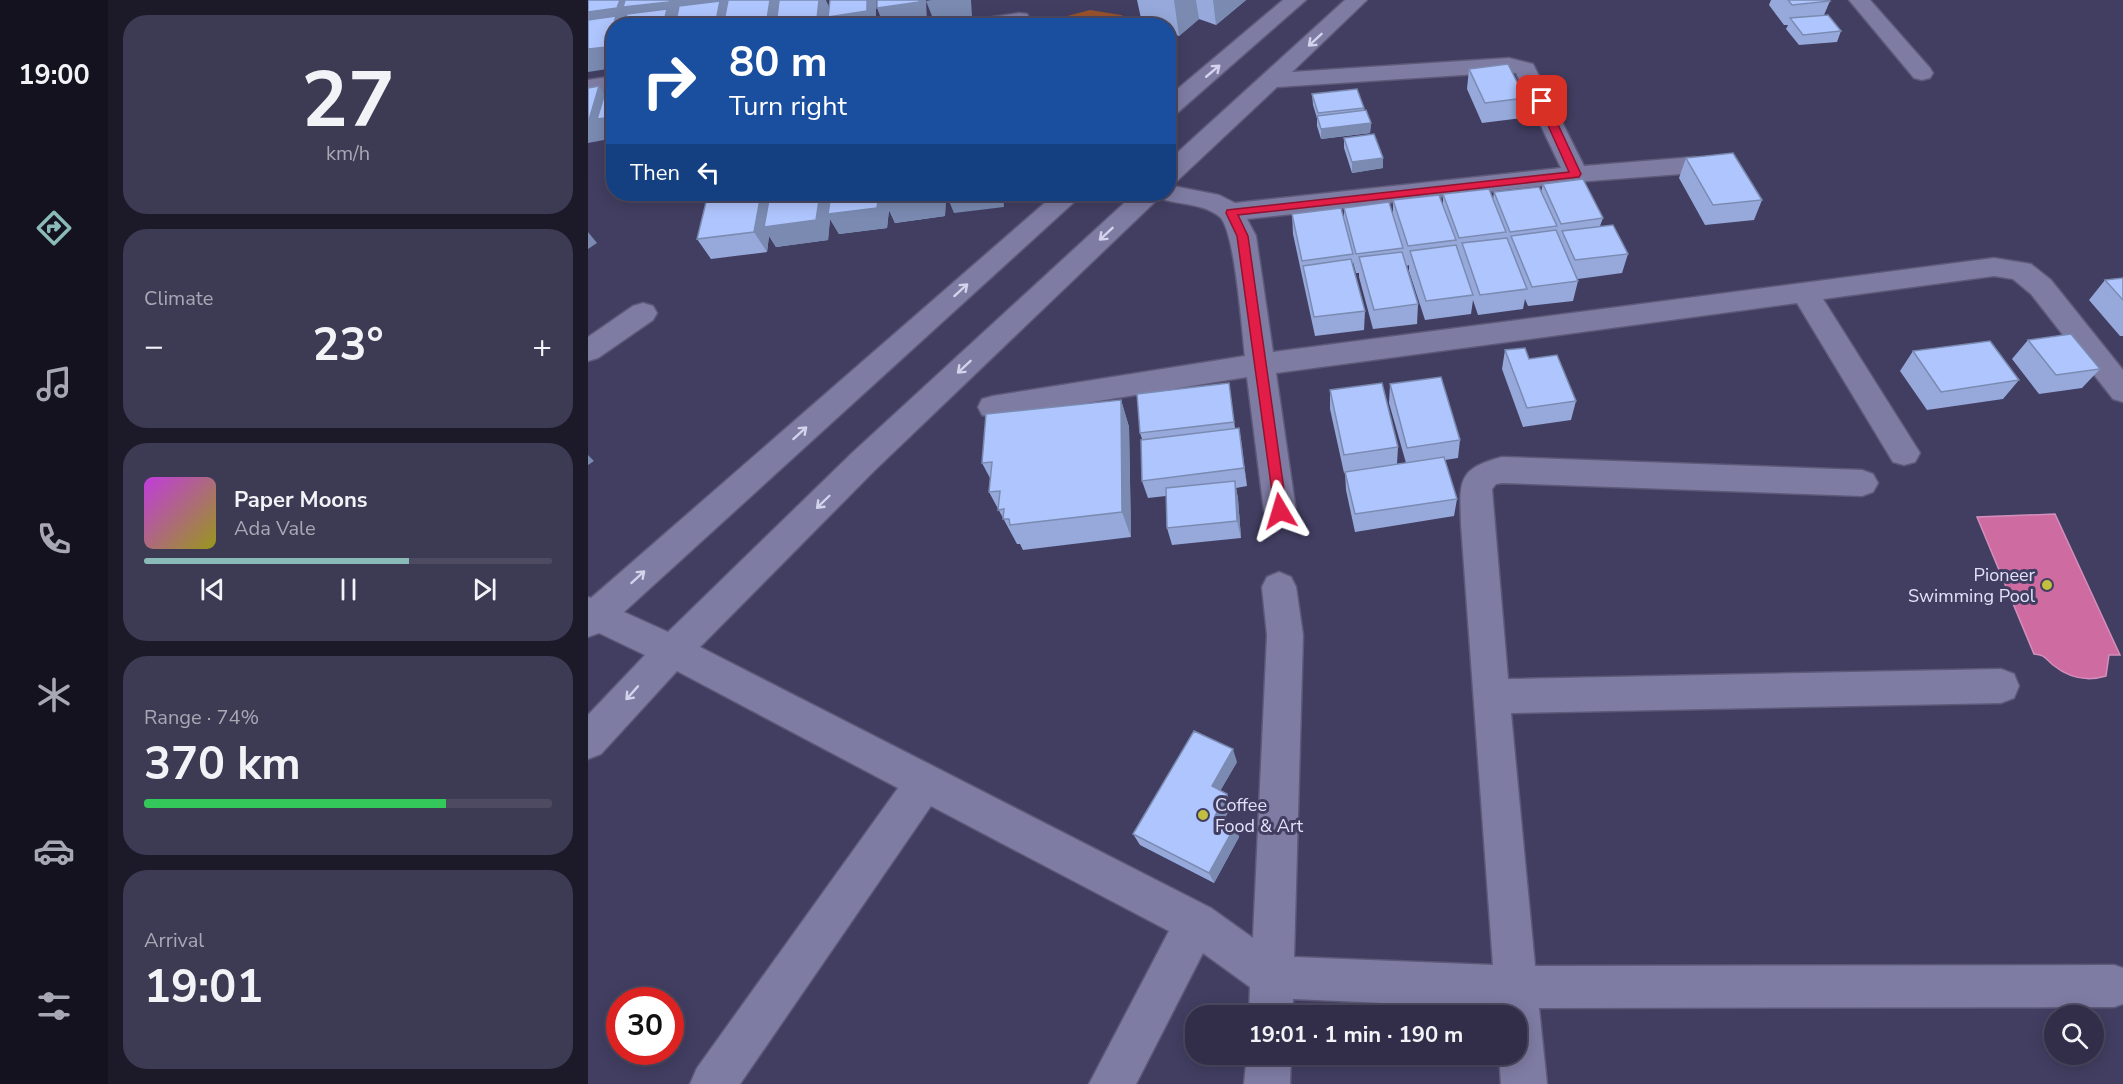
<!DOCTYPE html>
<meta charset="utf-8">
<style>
:root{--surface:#322e4a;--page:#3d3a54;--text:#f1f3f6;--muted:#a8a8b5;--line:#4d4a62;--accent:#8bbbb9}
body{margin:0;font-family:"Nunito Sans",sans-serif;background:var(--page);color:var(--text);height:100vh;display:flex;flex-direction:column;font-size:22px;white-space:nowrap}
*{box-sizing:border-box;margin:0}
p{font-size:20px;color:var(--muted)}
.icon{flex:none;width:33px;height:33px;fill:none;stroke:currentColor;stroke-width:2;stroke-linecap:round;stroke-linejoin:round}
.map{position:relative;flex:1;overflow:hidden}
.details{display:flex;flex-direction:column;gap:15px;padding:15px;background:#1c1929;width:480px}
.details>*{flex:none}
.banner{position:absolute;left:18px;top:18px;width:570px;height:183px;border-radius:24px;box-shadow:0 3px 15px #0003,0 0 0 2px var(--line);background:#1a4fa0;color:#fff;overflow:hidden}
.controls{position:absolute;left:1456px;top:1005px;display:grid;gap:12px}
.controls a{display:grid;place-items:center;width:60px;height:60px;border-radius:50%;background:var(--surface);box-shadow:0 3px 15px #0003,0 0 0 2px var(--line);font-size:30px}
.speed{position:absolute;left:18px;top:987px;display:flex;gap:12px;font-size:30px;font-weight:700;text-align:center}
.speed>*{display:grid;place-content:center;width:78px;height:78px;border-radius:50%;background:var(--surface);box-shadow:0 3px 15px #0003,0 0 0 2px var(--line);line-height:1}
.speed .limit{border:9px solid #d22;background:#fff;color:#111}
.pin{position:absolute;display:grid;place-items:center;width:51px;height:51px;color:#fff;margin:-26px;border-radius:12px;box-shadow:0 3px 9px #0006}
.me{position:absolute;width:66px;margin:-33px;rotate:353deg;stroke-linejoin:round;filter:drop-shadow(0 0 4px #0008)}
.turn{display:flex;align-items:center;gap:21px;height:126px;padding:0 24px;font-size:27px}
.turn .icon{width:78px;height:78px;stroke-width:2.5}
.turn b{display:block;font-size:42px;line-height:51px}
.then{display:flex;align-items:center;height:57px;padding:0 24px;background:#0003;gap:12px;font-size:22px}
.big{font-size:45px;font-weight:700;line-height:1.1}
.details .widget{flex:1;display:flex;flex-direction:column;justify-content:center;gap:9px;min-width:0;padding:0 21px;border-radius:24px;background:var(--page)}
.details .dial{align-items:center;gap:0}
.dial b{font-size:78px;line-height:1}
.song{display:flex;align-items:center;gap:18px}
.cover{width:72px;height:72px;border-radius:9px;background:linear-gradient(135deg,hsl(290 70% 55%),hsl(60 70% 35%))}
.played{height:6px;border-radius:3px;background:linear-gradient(90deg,var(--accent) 65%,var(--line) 65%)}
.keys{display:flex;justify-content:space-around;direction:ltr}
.heat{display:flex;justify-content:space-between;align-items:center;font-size:33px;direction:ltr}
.charge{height:9px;border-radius:4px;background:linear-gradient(90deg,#34c759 74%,var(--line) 0)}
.trip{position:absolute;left:597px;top:1005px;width:342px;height:60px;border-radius:24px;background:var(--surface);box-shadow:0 3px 15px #0003,0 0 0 2px var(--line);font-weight:700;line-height:60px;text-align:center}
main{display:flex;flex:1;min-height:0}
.dock{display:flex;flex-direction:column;width:108px;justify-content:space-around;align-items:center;background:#14121e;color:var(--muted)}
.dock .icon{width:42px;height:42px}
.dock .active{color:var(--accent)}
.dock b{font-size:27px;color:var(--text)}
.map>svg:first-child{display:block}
</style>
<main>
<nav class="dock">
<b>19:00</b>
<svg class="icon active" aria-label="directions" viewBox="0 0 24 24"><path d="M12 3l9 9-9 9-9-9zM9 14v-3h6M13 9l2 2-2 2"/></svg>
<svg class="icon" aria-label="music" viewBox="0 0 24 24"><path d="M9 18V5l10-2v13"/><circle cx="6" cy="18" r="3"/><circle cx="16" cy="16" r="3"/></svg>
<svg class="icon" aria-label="phone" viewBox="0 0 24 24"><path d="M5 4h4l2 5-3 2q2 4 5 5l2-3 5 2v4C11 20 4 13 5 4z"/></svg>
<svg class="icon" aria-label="climate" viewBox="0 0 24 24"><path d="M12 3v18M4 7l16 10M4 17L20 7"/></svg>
<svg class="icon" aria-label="car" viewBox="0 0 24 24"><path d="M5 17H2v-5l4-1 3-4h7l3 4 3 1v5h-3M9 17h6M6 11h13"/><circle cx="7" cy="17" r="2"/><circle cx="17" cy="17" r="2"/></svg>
<svg class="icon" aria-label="filters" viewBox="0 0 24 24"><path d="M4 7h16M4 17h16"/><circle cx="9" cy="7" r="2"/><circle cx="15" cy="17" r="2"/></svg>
</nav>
<section class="details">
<div class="widget dial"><b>27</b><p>km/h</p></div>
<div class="widget"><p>Climate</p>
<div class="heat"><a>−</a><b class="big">23°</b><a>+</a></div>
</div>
<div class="widget">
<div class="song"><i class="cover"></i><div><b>Paper Moons</b><p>Ada Vale</p></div></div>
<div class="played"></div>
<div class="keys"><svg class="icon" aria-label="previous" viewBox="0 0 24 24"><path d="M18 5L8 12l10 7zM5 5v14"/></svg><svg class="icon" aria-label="pause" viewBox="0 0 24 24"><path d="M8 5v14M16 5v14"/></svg><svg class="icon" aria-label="next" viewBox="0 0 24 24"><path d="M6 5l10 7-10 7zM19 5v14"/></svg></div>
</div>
<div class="widget"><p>Range · 74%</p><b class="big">370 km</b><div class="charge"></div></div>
<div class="widget"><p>Arrival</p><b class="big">19:01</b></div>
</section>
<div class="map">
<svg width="1535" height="1084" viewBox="0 0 1535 1084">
<rect width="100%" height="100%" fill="#423e62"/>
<path fill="#99532d" d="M502,10L533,15L553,25H445Z"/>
<path fill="#ce6ba1" stroke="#d48fbb" stroke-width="1.5" d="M1467,514L1532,655H1521L1518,676C1498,682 1481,678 1465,665C1457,658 1457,655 1446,654L1389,517Z"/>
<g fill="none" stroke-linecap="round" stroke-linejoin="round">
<g stroke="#5d5978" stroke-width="3">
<path id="minor" d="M695,0H718L588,114L580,116V97Z
M757,0H779L704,72L921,58L945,64L996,166L1106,157L1115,160L1118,165L1115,170L1106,173L988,182L659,219L668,236L685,352L1406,258L1443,264L1463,280L1535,370V402L1525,399L1443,294L1425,279L1406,276L1235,299L1332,453L1327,462L1316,465L1305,462L1209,303L688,373L708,511L703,520L692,524L681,520L676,511L659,377L405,418L394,415L390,407L394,399L405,396L657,356C654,331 647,231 632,217C616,203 590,205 571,198L286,471L112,647L623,908L665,938L679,635L674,587L679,577L691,572L703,577L708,587L715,635L706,957L905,965L873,524C872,482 868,469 914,457L1274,470L1285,474L1290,483L1285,492L1274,496L914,483L908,484L904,489L920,679L1413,669L1426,674L1431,686L1426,698L1413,703L923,713L947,966L1526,965L1535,968V1004L1526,1007L951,1008L959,1084H913L911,1054H928V1016H908V1008L705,999V1016H661L662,987L615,953L548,1084H501L581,931L343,806L152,1084H102L109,1068L310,788L89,671L13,754L0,759V715L57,655L11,633L0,637V597L3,598L467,194H495L36,612L80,632L264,453L546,194H580V185L631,195L647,203L973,168L928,73L921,72L689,87L589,181L580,183V161Z
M1261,0H1282L1342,68L1345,73L1342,78L1334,80L1326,78Z
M431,13L439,14L442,19L439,24L376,26L378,21Z
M26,76V90L0,94V80Z
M55,303L65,306L69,313L65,320L10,358L0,361V337L45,306Z
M659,1054H703L702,1084H656Z"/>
</g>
<use href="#minor" fill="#7f7ca4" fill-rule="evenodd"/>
</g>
<path fill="#96a9da" d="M549,0H658L628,25L611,19L591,36L580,32V26H560L554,23Z
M1183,0H1241L1242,1L1236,15L1253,31L1249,42L1211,45L1198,29L1200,25H1196L1181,5Z
M881,69L937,98L934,118L894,123L879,89Z
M724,94L776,108V110L783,123L782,133L733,139L729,126V118L725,105Z
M756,138L795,158V168L764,173L756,148Z
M1098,158L1174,200L1166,220L1117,225L1091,178Z
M955,184L1015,218L1012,226L1040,254L1034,273L990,279V281L985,301L940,306L937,299L935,309L890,315L885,300L883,314L837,320L821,271V265L819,266L830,304L829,324L785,329L771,277V273H768L765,262V267L777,311L776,330L727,336L705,234L704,214L756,219V208L805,215V200L855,204V194L905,199L906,192H953Z
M182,194H358L357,216L307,223L301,210L299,228L251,234L242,219L240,240L188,247L181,236L179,252L123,259L109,239L181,198Z
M1535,278V336H1532L1501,300L1517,280Z
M1440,340L1512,369L1494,388L1451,394L1424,359Z
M917,350L941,359L988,401L983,420L935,427L914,369Z
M1325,351L1431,380L1415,399L1339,410L1312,371Z
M641,383L647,428H651L659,486L648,488L650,499L653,538L584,545L579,528L578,496L560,498L554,481V439L552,433Z
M802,384L872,440L870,458L857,460L869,499L866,516L767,532L758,490L757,473H756L742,409V390L810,447L809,464L818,463L801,403Z
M533,400L541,427L543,537L435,550L432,544H429L401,492L402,478L394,463Z
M649,762L632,791L639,794L643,806L636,820L647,826L651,837L626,883L552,845L545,834Z"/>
<path fill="#7a8ab1" d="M32,0H142V26H127L93,22L87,23L89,26H26V68L0,72V12Z
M143,0H241H238L241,7L239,26H178Z
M279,0H288V26H244L240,17Z
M331,0H338L339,22L314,26H296L289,8Z
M343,0H383L384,16L346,21L338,1Z
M586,0H608L611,19L591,36Z
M625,0H658L628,25Z
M11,86L26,106V139H23L18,132L16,140L0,143V120Z
M783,123L782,133L733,139V129Z
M795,158V168L764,173V162Z
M173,194H178L187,208L232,194H358L357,216L307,223L301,210L299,228L251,234L242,219L240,240L188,247L181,236L179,252L166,232Z
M358,194H415L416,207L366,213Z
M0,232L9,243L0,249Z
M533,400L541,427L543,537L534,512Z
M651,428L654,446L659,486L656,468Z
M0,455L6,461L0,465Z
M647,481L650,499L653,538L649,521Z
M645,749L649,762L628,798L624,786Z
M639,794L643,806L632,827L627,816Z
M647,826L651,837L626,883L621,873Z"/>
<path fill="#afc5fd" stroke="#7a8ab1" stroke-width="1.5" d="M0,0H32L29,8L0,12Z
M37,0H82L81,2L35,7Z
M140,0H182L178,26H135Z
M191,0H231L229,19L188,25Z
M242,0H279V11L240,17Z
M289,0H331V2L289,8Z
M1200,0H1241L1242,1L1204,5Z
M132,1L127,26H87L91,6Z
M79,9L75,26H36L39,14Z
M1240,15L1253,31L1215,35L1202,18Z
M28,16L19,47L0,49V20Z
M920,64L937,98L897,103L881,69Z
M26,82V117L9,119L20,83Z
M11,86L1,120H0V88Z
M769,89L776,108L730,113L724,94Z
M778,110L783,123L733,129L729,116Z
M786,134L795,158L764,162L756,138Z
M1145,153L1174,200L1125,205L1098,158Z
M995,179L1015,218L973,224L955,184Z
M951,187L969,226L922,232L906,192Z
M901,189L918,232L871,238L855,194Z
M120,194H173L166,232L109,239Z
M182,194H232L228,220L176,227Z
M243,194H291L289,208L240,214Z
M298,194H349L348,196L297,203Z
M851,195L868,240L820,246L805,200Z
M801,202L815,248L768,254L756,208Z
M753,208L765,254L714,261L704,214Z
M1025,225L1040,254L987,260L974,231Z
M968,230L990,281L944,287L923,236Z
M919,238L939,289L892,295L874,243Z
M868,245L885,295L838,301L822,251Z
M814,252L830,304L786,310L771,257Z
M763,259L777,311L726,317L715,266Z
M1535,278V300L1517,280Z
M1483,334L1512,369L1468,375L1440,340Z
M1402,341L1431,380L1353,392L1325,351Z
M937,348L941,359L969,355L988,401L939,408L917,350Z
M853,377L872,440L819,448L802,384Z
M641,383L646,422L552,433L549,394Z
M794,383L810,447L756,455L742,390Z
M533,400L534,512L422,525L421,519H415L416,509L410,510L412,491L401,492L404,462L394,463L398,414Z
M651,428L656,468L554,481L553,440Z
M856,457L869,499L767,514L757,472Z
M647,481L649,521L579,528L578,488Z
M606,731L645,749L624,786L639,794L627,816L647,826L621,873L545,834Z"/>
<defs><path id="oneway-shaft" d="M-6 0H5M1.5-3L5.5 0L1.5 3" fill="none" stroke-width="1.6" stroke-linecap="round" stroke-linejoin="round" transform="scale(1.5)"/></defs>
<g stroke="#d4d3ec">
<use href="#oneway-shaft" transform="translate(727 40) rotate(137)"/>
<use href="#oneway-shaft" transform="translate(625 71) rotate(-40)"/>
<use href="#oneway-shaft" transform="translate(518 234) rotate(137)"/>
<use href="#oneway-shaft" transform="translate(373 290) rotate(-42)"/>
<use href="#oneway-shaft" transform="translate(376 367) rotate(137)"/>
<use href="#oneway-shaft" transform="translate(212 433) rotate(-42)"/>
<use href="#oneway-shaft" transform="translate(235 502) rotate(136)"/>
<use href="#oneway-shaft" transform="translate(50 577) rotate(-42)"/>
<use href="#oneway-shaft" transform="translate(44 693) rotate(132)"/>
</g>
<path fill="#e11d48" stroke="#92132f" stroke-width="1.5" d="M954,98L959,101L993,174L991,177L650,215L660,236L699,511L697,514H687L649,236L638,213L639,210L981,172L949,101Z"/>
<g fill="#c1be40" stroke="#423e62" stroke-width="2">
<circle cx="1459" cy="585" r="6"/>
<circle cx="615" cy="815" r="6"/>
</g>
<g text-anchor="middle" stroke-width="6" stroke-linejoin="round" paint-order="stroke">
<g font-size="18" fill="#e3e2f9" stroke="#423e62" text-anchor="end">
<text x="1447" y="581">Pioneer<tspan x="1447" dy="21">Swimming Pool</tspan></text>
<text x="627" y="811" text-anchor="start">Coffee<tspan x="627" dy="21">Food &amp; Art</tspan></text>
</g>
</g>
</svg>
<div class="controls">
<a><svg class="icon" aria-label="search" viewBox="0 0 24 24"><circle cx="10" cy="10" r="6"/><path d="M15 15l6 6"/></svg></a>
</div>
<div class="speed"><div class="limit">30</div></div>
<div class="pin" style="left:954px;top:101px;background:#d93025"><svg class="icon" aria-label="arrive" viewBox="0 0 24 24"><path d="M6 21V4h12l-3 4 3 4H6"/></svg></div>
<svg class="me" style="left:692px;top:511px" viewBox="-20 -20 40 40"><path d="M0-17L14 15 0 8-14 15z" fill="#e11d48" stroke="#fff" stroke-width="4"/></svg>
<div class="trip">19:01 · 1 min · 190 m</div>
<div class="banner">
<div class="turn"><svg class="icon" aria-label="right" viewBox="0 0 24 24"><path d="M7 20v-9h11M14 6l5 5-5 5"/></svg><div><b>80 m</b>Turn right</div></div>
<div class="then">Then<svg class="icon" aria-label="left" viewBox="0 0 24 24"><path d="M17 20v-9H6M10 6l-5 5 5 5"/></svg></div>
</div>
</div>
</main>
